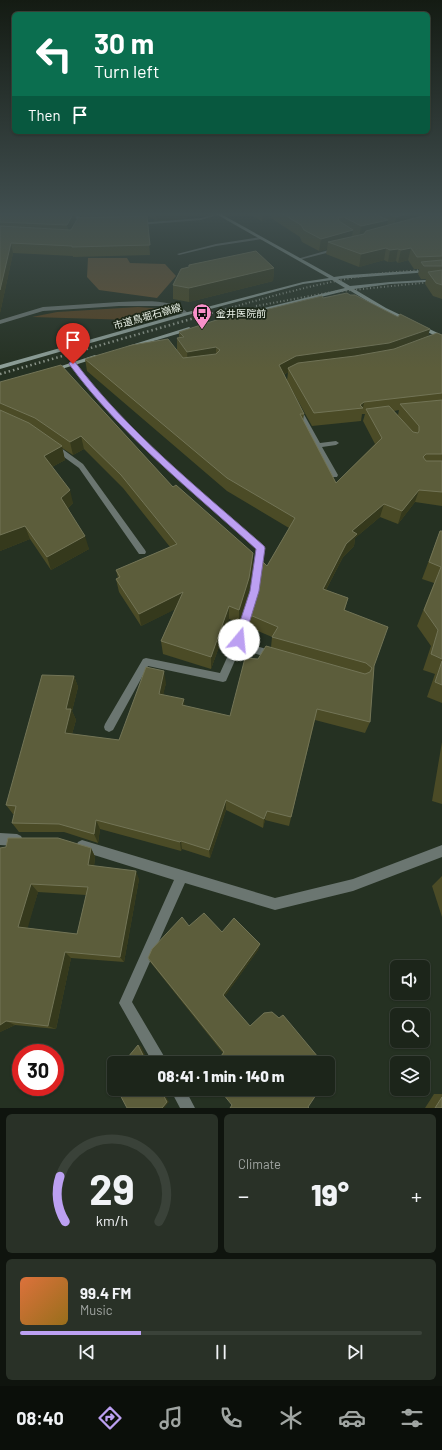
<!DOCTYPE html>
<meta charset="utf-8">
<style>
:root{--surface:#1c251a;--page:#293127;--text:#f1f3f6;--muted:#a0a5a2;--line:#3a4239;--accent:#bca0f2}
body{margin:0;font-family:Barlow,"Noto Sans JP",sans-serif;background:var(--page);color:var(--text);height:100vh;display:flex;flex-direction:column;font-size:15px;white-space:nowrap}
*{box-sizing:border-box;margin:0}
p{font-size:13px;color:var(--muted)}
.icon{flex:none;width:22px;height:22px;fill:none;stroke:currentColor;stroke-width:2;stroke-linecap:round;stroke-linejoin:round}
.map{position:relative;height:1108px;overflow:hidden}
.drawer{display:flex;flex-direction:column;gap:6px;padding:6px;background:#0f140e;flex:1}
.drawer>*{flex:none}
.hud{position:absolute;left:12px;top:12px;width:418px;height:122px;border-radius:6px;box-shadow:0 1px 3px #0004,0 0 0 1px var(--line);background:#0b6e4f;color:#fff;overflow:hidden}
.controls{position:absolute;left:390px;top:960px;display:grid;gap:8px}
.controls a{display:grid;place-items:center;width:40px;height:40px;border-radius:6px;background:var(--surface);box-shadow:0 1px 3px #0004,0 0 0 1px var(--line);font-size:20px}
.speed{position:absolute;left:12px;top:1044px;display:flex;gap:8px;font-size:20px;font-weight:700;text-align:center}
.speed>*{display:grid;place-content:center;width:52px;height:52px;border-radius:50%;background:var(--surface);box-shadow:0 1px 3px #0004,0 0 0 1px var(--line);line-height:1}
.speed .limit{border:6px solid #d22;background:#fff;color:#111}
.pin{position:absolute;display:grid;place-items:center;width:34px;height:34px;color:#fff;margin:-41px -17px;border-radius:50% 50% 50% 0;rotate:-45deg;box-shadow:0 0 4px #0007}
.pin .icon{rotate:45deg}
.me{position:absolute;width:44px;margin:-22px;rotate:17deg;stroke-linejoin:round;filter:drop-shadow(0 0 3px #0008)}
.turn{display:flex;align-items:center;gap:14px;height:84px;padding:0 16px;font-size:18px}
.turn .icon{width:52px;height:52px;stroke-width:2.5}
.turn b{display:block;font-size:28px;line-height:34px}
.then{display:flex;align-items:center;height:38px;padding:0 16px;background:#0003;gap:8px;font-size:15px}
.big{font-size:30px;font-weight:800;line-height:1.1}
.drawer .tile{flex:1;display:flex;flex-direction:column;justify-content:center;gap:6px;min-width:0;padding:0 14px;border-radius:6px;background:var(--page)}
.drawer .dial{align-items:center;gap:0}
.dial svg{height:104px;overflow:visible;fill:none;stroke:var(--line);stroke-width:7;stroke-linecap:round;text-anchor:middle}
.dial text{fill:var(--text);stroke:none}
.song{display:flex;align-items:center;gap:12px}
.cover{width:48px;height:48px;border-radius:6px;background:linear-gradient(135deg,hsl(20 70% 55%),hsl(40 70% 35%))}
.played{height:4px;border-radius:2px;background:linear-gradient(90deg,var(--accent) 30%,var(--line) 30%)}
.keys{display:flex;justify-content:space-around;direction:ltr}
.heat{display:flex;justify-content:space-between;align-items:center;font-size:22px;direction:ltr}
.drawer .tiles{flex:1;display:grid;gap:6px;grid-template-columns:1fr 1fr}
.tile:last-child{grid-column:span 2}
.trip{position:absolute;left:107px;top:1056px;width:228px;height:40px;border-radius:6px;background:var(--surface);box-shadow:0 1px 3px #0004,0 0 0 1px var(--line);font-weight:800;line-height:40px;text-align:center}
.tab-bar{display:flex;height:64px;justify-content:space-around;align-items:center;background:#0b0f0a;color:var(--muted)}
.tab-bar .icon{width:28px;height:28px}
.tab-bar .current{color:var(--accent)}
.tab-bar b{font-size:18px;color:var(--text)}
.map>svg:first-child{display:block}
</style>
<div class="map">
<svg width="442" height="1108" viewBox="0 0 442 1108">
<rect width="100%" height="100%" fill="#253122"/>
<path fill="#574322" d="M138,307L164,309L132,320L32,317L57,312Z"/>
<path fill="#685330" d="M88,258H127L130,263L165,264L176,276L157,298L99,290L87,277Z"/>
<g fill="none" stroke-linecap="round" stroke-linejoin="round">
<path fill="#6b7671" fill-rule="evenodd" d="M62,214H68L82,217L80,225L78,226L76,225L78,219Z
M214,214H220L201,220L138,225L136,224L138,223L201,218Z
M260,237L262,238V239L216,246L179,255L177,254L216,244Z
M336,248H338V250L299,260L297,259Z
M119,302C141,302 172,297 189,314L184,315L176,309L161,306H119L43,311L0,324V320L43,307Z
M73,362L75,363C129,433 198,488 264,546L265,548L258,591L243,642L276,652L278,655L276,658L273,659L240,649L226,681L223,682L148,666L113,730L109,732L105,730L104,727L105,724L143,659L146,658L220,673L235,640L250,591L257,549C192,491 124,435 71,365L70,364Z
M298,407L301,409L320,443L336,441L339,443L336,445L322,447L338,475L337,477H331L330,475L295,409Z
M53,445H57L83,464L145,550L146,552L145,554H139L79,468L53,449Z
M0,833L17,834L21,836L23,840L21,844L17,846L0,845Z
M82,840L275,898L353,879L442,845V857L353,891L275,910L185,883L132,1002L168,1063H153L119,1003L174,880L78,850L76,846L78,842Z
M170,1089H185L195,1108H180Z"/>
<path fill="#8e9f98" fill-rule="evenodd" d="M216,214H221L334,277L348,275L442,269V271L338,279L350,286L390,282L442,279V281L390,284L354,289L386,308L409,319V321L407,322L382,310L349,290L219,322L216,320L345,288L332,280L303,284L188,315L0,369V365L184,313L303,282L329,278Z
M417,325H421L442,335V339L417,327Z
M189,327L192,329L191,330L133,347L128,346Z
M95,355L98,357L97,358L52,372L49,370Z"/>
<path stroke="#8c968a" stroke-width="2" stroke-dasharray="1 2.5" stroke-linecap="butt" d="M256,306L332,292L442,281
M195,318C247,303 298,288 351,278C381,272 412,271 442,269"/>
<path stroke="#8c968a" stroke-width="2.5" stroke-dasharray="1.5 3" stroke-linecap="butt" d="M0,374L198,317"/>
</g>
<path fill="#4b4b26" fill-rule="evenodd" d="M0,214H115L116,217H122L120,214H193V215L184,219L157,221L147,215L150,255L73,257V256L13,253L0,313ZM75,214L82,215V218L71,230L76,220Z
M249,214H442V299L433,296L425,284L426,279H421L418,274L419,269H414L408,260L398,263L396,261L388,262L384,260L359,267L326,254L327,249L319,251L302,242L300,237L271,218L262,221Z
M274,268L273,281L189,302L173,299V285Z
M350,295L398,317L430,329L428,336L442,335V506L415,502L398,524L380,517L355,538L354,546L343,557L326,590L348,598L345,610L374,666L370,722L365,733L315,720L289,826L265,820L263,828L226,810L210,858L182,849L181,851L100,829L98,843L64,832H19L12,823L14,814H13L6,805L74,676L78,687L72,711L76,720L72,734L119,740L166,683L163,694L185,706L230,716L258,659L271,647L272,637L249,627L250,615L267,566L289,528L227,491L87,371L85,359L183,358L177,350V338H179V332L230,318L323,298ZM288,372L287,381L312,426L361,421L362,414H365L363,421L375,444L336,483L303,421L304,414L284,375ZM399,410L398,415L394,411Z
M0,382L173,487L253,553V566L249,591L239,623L229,619L211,669L163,654L161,641L175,609L141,626L119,592L116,579L118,578L116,570L170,547L123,488L84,449L73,455L62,448L65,460L52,467L73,503L68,508L89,549L51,570L30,539L0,551Z
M440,531H442V703L427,697L435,674L423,670L431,646L417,626L434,583L422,579Z
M442,742V804L432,801Z
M0,848H91L95,857L94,866L139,879L124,962L71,958L56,1029L15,1025L0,1032ZM38,892L86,895L77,934L27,928Z
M442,876V917L432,886Z
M189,926L222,932L260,944L258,950L224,997L250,1026L323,1063H224L221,1058V1056L223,1053L151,963L148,958Z
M434,1094H442V1108H425Z"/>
<path fill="#35391c" d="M73,214H75L76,220L69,234L67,225Z
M156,214H193V215L184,219L157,221Z
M263,214H272L271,218L262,221Z
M406,214H440L394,228L396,217Z
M388,220L386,232L359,238L361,226Z
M353,230L351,242H328L327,249L319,251L321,239Z
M11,243L13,253L0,313V290Z
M386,248L384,260L359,267L361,254Z
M411,248L408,260L398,263L401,250Z
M398,249L396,261L388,262L390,250Z
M274,268L273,281L189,302V288Z
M430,329L426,341L387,356L288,368V372L278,378L279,365L296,356Z
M216,347V360L188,364L187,352Z
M364,402L363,408L360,405Z
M81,436L84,449L73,455L70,442Z
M62,446L65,460L48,469L44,456Z
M70,490L73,503L65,511L61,498Z
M419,490L415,502L398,524L402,511Z
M384,504L380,517L355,538L354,546L343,557L320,601L323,589L352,531Z
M25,526L30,539L0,551V535Z
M85,536L89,549L51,570L47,557Z
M253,553V566L249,591L239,623V610Z
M183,592L184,605L141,626L139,614Z
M229,606V619L211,669V657Z
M164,671L166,683L161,705L159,694Z
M74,676L78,687L72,711L76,720L69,744L65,733L66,709Z
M184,699L185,710L182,705Z
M226,800V810L210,858L209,850Z
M267,811L265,820L263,828L264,819Z
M96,820L100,829L98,843L94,834Z
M181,841L182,849L181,851L180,842Z
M91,848L95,857L93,873L88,865Z
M136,871L139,879L124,962L120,957Z
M31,884L38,892L26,934L18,927Z
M260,944L258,950L223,999V995Z
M65,952L71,958L56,1029L48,1026Z
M6,1021L15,1025L0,1032V1025Z
M138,1045L141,1046L149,1063H147Z
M160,1089H162L169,1102L164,1108H162Z"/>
<path fill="#5c5d3b" stroke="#727456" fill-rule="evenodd" d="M0,214H73L67,225L0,222Z
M283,214H375L388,220L361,226L344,217H340L338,218L339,221L353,230L321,239L304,230L301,225Z
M390,214H406L396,217Z
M430,214H442V256L417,257L411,248L401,250L398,249L390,250L386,248L361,254L328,242L364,234L366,231Z
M147,216L150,245L72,247V246L11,243L0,290V226L71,230L78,218Z
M256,251L274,268L189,288L173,285L181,269L189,267V265Z
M442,260V266H424L421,262Z
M442,270V285L436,283L428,272Z
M347,293L350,295H355L398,317L400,314L430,329L389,343L296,356L279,365L304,414H300L336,483L382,438L366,409L389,406L413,432L418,433L419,431V426L400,404L442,400V454H426L423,457L426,461H442V492L419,490L402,511L384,504L352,531L357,534L346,544L323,589L348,598L344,610L388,627L374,666L370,722L317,709L291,817L267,811L264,819L226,800L209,850L181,841L180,842L96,820L94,834L59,824L12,823L16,806L6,805L42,675L74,676L66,709H71L65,733L119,740L146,667L164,671L159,694L184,699L182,705L230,716L245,658L258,659L266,646L365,674L370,672L372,668L366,663L272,637L278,627L250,615L260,579L263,562L267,566L295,518L227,478L85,359L132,345L168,339L183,358L216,354L220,350L216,347L187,352L177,338L184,337L179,332L229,316L230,318L240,316L322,296L323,298Z
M437,333L442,335V393L364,402L360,405L363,408L314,413L288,368L298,363L355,356L394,349Z
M61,365L173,487L176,485L253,553L249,578L239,610L229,606L211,657L161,641L183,592L139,614L116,579L120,577L116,570L177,544L121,475L81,436L70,442L35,418L0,403V382Z
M0,410L29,423L62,446L44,456L70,490L61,498L85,536L47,557L25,526L0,535Z
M440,531H442V659L431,654L438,630L424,610L441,567L429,562Z
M442,661V685L435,682Z
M8,838H58L91,848L88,865L136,871L120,957L65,952L48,1026L6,1021L0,1025V848L6,847ZM31,884L88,887L77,934L18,927Z
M204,913L222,932L234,918L260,944L223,995L250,1026L264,1013L272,1012L279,1018L283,1015L323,1063H225L221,1056L224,1052L148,958L152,949L182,917L189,926Z
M138,1045L147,1063H123Z
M328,1068L331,1072L328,1077Z
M114,1074V1084L111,1078Z
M117,1089H160L167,1102L162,1108H127Z
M219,1089H320L308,1107L309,1108H230L232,1105Z
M442,1097V1108H435Z"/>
<linearGradient id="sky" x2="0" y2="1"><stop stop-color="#141b13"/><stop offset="0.58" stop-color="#404e4f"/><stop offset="1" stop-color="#404e4f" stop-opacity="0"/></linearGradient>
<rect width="442" height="369" fill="url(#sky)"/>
<path fill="#bca0f2" stroke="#7a689d" d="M70,362H75C128,432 198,488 264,546L265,548L259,591L243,643L239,645L235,643L234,640L250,591L256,549C192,491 120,434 69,364Z"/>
<defs>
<g id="bus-pin" transform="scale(1)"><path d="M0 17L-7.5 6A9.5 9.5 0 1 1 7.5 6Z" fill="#f990ca" stroke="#1c2718"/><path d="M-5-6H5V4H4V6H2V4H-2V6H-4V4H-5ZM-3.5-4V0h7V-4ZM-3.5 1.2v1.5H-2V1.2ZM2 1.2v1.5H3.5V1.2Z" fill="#111"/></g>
</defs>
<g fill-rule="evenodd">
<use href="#bus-pin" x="202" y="313"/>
</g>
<g text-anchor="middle" stroke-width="3.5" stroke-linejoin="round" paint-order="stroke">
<g font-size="10" fill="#e9f1e7" stroke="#1c2718" text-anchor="start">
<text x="216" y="317">金井医院前</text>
</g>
<g font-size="10" fill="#e9f1e7" stroke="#1c2718">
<text transform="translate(147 316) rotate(-16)" y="4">市道鳥堀石嶺線</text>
</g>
</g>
</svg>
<div class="controls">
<a><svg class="icon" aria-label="sound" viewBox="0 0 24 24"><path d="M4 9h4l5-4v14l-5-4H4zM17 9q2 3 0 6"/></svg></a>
<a><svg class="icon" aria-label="search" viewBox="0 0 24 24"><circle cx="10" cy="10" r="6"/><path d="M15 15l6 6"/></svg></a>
<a><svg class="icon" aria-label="layers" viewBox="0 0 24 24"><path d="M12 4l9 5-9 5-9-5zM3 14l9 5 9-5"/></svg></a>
</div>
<div class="speed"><div class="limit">30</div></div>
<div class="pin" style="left:73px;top:364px;background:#d93025"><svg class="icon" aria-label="arrive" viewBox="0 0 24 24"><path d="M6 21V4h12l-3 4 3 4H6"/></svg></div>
<svg class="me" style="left:239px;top:640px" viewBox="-20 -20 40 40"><circle r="19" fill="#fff"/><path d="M0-13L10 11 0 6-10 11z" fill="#bca0f2"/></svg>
<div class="trip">08:41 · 1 min · 140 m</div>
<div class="hud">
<div class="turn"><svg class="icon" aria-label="left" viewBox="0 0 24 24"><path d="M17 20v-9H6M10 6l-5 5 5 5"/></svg><div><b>30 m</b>Turn left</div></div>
<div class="then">Then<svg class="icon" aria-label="arrive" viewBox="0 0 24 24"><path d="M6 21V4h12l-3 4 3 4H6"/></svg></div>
</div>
</div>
<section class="drawer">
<div class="tiles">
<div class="tile dial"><svg viewBox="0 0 100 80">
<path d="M14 69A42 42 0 1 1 86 69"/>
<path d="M14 69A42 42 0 0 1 10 34" stroke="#bca0f2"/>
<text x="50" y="56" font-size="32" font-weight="700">29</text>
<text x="50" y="72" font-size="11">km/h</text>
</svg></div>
<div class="tile"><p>Climate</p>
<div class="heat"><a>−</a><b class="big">19°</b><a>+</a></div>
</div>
<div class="tile">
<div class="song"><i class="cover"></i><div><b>99.4 FM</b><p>Music</p></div></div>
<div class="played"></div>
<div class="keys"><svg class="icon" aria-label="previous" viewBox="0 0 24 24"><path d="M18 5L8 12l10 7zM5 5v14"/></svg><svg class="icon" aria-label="pause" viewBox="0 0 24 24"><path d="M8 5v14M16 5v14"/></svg><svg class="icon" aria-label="next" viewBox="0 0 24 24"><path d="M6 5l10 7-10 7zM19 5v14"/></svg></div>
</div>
</div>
</section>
<nav class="tab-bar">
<b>08:40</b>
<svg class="icon current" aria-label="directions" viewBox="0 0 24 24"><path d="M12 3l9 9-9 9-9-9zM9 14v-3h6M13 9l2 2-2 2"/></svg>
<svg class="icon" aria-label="music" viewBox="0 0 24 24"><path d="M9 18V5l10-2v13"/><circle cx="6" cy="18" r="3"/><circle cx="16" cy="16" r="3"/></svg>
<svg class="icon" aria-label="phone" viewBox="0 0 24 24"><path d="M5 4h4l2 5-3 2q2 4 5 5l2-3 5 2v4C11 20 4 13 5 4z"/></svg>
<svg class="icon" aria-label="climate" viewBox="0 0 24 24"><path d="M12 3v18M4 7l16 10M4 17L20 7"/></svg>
<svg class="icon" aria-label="car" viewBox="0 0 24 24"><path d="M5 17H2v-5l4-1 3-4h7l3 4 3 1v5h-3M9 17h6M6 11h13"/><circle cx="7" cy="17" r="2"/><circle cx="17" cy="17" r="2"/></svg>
<svg class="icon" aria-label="filters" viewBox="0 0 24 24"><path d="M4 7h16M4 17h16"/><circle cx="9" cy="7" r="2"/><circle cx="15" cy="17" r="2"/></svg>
</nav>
